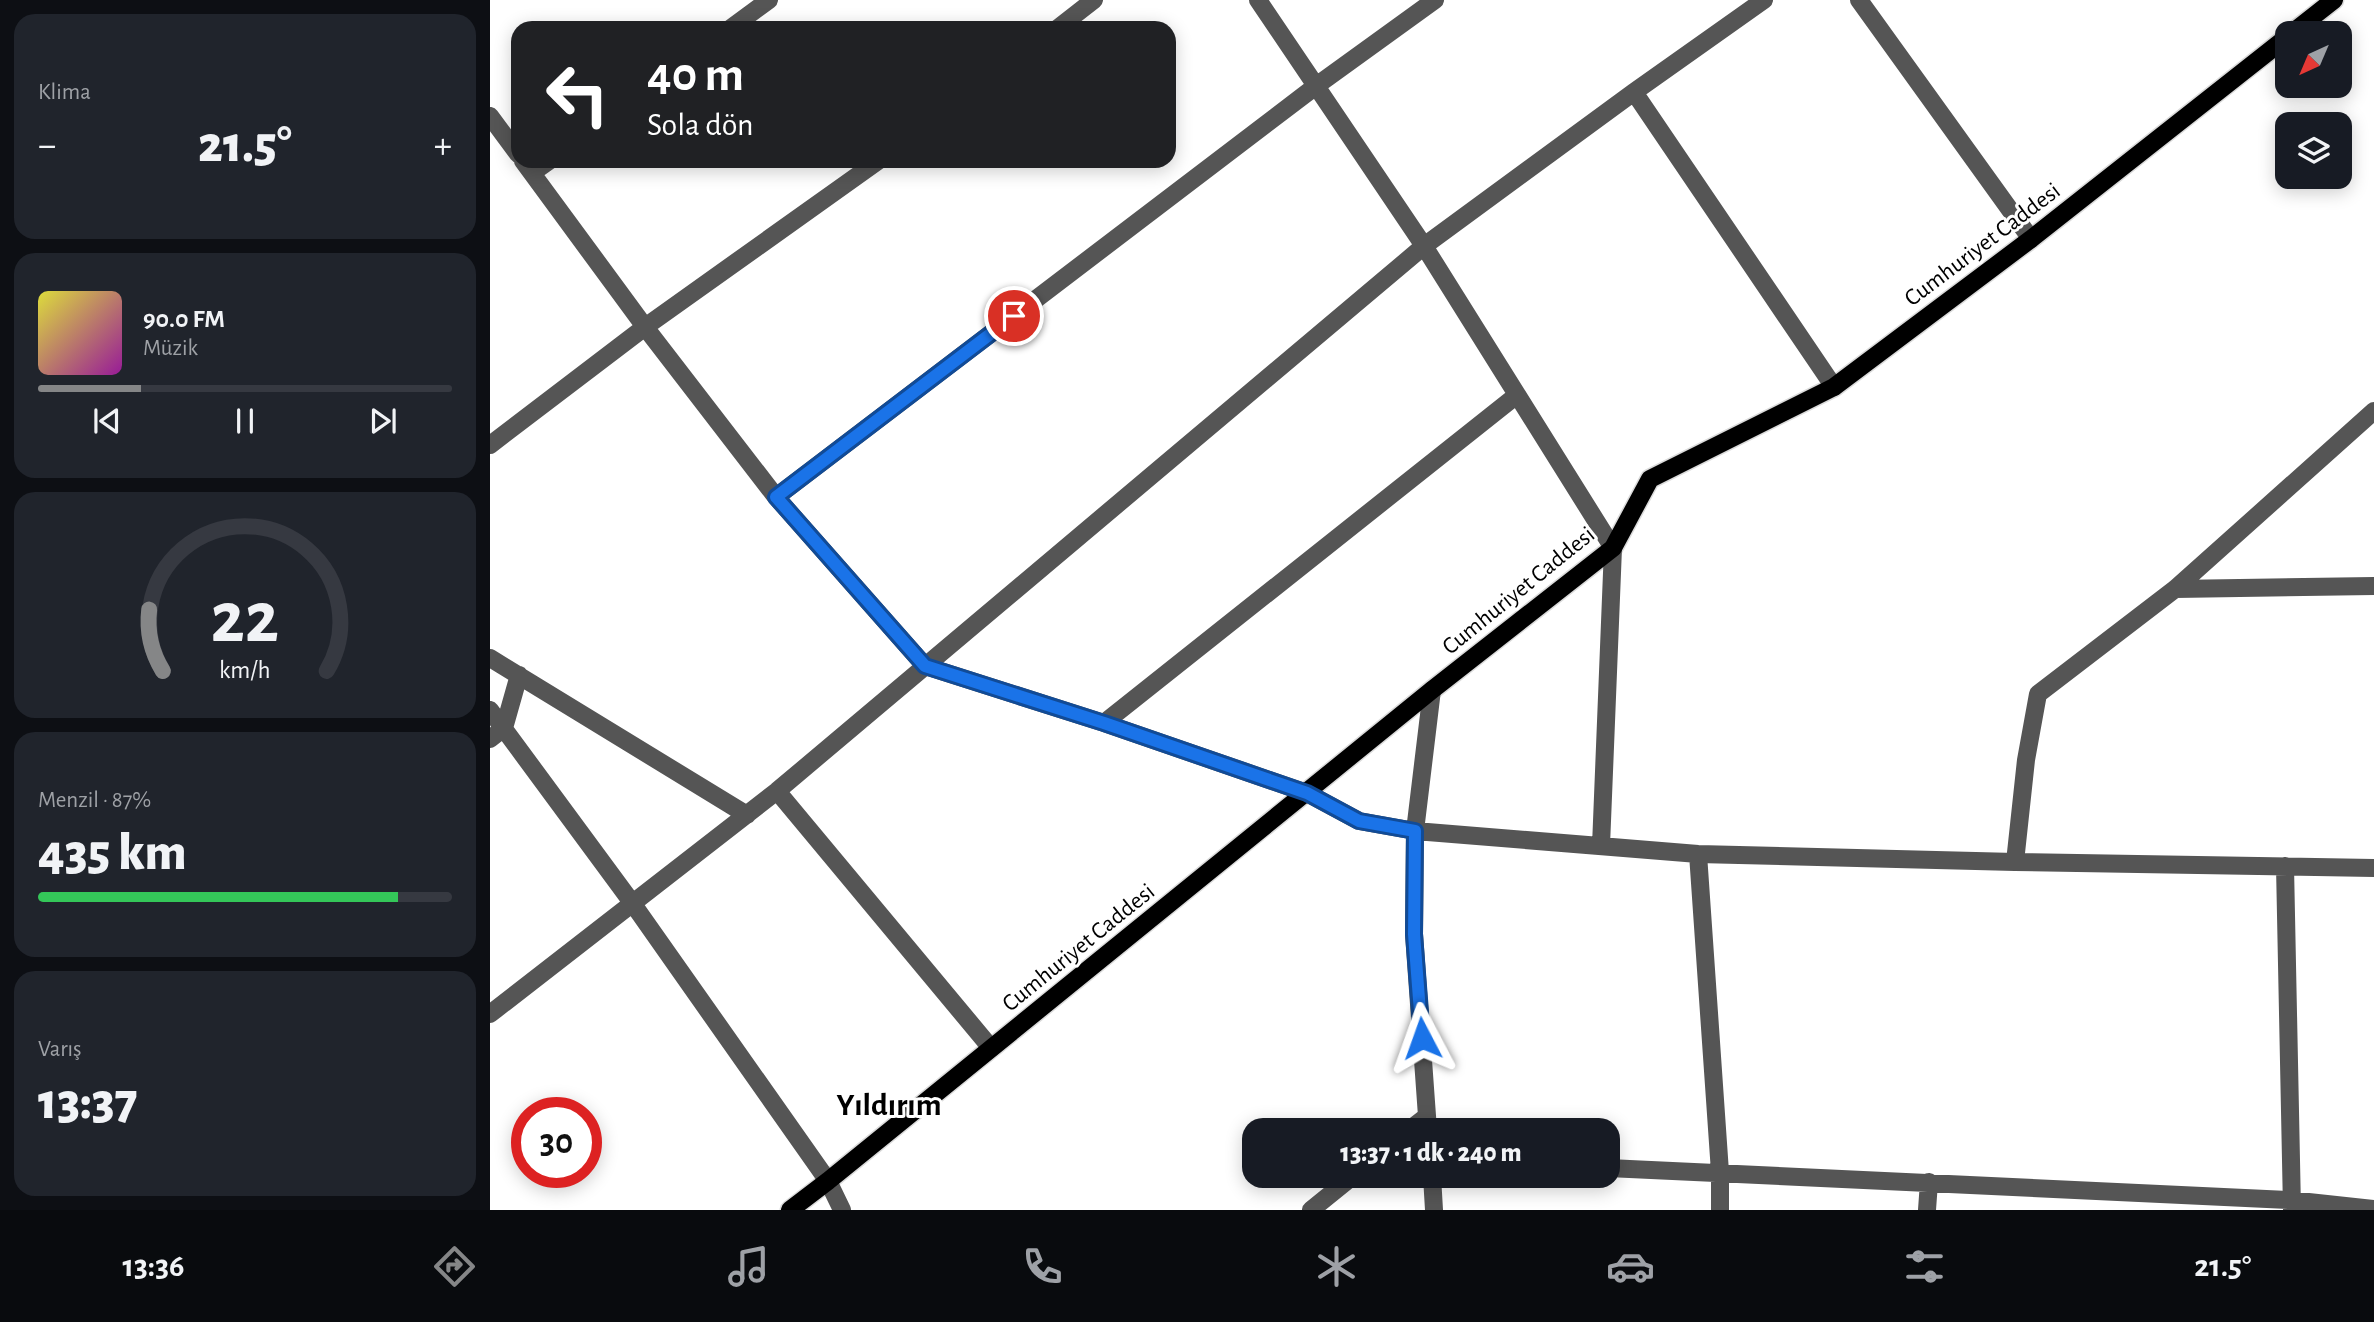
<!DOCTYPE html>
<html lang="tr">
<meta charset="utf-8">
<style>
:root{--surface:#171b24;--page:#20242c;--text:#f1f3f6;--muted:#9ea1a6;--line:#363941;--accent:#858687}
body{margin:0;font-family:"Alegreya Sans",sans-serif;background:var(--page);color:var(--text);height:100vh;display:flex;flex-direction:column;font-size:26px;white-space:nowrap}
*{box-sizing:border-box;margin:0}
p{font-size:23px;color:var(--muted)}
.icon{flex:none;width:38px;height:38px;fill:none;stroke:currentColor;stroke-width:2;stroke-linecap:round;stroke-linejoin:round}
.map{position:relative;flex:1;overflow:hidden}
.drawer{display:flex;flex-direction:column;gap:14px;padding:14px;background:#0d0f14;width:490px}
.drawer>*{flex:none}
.guide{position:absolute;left:21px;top:21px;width:665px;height:147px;border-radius:21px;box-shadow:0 4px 18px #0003;background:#202124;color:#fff;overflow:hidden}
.needle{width:46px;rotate:224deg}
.buttons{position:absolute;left:1785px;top:21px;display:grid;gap:14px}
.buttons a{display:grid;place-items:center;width:77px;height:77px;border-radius:14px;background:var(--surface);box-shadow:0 4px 18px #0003;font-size:35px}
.speed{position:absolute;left:21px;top:1097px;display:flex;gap:14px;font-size:35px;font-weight:700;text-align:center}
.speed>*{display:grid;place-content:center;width:91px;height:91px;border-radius:50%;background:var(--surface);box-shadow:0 4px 18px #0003;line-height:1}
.speed .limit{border:10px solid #d22;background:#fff;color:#111}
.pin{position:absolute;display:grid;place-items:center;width:60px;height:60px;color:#fff;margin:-30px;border:4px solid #fff;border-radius:50%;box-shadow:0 2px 7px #0007}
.me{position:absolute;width:77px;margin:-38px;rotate:356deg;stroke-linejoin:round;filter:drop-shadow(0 0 5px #0008)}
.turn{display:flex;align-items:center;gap:24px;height:147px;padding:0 21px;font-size:32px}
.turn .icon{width:91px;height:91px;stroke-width:2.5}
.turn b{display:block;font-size:49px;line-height:60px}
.big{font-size:52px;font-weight:800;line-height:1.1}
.drawer .widget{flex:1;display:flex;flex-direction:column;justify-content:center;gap:10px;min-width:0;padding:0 24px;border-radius:21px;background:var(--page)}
.drawer .dial{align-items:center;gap:0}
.dial svg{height:182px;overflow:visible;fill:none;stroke:var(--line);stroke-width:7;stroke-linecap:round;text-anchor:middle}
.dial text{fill:var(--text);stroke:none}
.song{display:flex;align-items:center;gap:21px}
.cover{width:84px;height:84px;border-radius:10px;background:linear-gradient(135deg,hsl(60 70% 55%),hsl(300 70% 35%))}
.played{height:7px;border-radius:4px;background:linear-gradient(90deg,var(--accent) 25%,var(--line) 25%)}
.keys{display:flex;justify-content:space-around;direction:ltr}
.heat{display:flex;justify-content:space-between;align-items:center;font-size:38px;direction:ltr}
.charge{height:10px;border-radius:5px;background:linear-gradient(90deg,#34c759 87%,var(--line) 0)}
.trip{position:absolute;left:752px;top:1118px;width:378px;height:70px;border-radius:21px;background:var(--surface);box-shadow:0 4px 18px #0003;font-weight:800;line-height:70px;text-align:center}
.dock{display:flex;height:112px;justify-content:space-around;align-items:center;background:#090b0e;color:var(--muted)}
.dock .icon{width:49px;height:49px}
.dock .on{color:var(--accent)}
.dock b{font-size:32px;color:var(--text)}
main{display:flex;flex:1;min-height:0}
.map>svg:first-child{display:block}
</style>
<main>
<section class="drawer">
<div class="widget"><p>Klima</p>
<div class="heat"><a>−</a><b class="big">21.5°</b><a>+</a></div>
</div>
<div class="widget">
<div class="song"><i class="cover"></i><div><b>90.0 FM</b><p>Müzik</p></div></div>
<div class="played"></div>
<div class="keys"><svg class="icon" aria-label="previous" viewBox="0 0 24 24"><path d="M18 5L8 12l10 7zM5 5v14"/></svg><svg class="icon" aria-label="pause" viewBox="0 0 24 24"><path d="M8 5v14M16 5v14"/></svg><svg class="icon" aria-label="next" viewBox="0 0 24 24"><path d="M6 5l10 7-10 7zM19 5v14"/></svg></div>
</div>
<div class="widget dial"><svg viewBox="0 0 100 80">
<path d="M14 69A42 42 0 1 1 86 69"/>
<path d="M14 69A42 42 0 0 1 8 42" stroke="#858687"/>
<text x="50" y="56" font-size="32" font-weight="700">22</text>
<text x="50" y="72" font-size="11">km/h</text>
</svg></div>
<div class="widget"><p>Menzil · 87%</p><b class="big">435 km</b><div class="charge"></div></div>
<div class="widget"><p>Varış</p><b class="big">13:37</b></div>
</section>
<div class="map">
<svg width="1884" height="1210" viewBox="0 0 1884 1210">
<rect width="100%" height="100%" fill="#fff"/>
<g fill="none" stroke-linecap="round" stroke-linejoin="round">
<g stroke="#dbdbdb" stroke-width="21">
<path id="major" d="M1802,33L1844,0
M300,1210L338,1181L942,690L1123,548L1160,479L1344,387L1541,239L1797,37"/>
</g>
<path stroke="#555" stroke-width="18" d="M768,0L934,246L1123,548L1111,846
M1369,0L1541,239
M241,28L279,0
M568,28L604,0
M1144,92L1344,387
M0,116L28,154
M33,161L155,327L286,497L435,666L614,723L817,793L869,821L925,831L1208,854L1525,862L1884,868
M42,173L59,161
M0,445L155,327L388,161
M286,497L826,86L945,0
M1685,589L1884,586
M0,658L257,815
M0,710L143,904L338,1181L352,1210
M614,723L1027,395
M0,739L14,728L29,675
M287,791L501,1048
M1208,854L1230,1172V1210
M1525,862L1536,760L1548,694L1685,589L1884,411
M1795,866L1802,1209
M0,1014L287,791L934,246L1144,92L1274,0
M919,1130L937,1116
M938,1130L924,934L925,831L942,690
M1118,1168L1800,1200L1884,1209
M942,1176L944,1210
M821,1210L863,1176
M1437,1210L1439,1182"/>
<use href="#major" stroke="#000" stroke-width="18"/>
</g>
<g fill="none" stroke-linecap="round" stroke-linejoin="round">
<g stroke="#114b97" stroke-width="18">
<path id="route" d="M524,316L286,497L435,666L614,723L817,793L869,821L925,831L924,934L932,1038"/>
</g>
<use href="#route" stroke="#1a73e8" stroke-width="12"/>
</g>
<g text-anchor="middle" stroke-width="6" stroke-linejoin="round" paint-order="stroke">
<g font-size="24" fill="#000" stroke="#fff">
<text transform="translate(1492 244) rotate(-37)" y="8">Cumhuriyet Caddesi</text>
<text transform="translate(1028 590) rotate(-39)" y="8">Cumhuriyet Caddesi</text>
<text transform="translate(588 947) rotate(-39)" y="8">Cumhuriyet Caddesi</text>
</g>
<g font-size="32" font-weight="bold" fill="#000" stroke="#fff">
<text x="399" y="1115">Yıldırım</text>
</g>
</g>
</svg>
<div class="buttons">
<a><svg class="needle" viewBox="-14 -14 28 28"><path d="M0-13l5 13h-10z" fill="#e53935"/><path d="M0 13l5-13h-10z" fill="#9ea1a6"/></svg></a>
<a><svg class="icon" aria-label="layers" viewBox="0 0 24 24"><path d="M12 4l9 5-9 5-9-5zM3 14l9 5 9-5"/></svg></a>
</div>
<div class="speed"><div class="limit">30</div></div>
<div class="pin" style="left:524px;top:316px;background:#d93025"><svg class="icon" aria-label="arrive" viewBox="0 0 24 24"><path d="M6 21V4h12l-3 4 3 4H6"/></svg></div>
<svg class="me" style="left:932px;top:1038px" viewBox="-20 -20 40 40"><path d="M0-17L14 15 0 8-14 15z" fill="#1a73e8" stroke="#fff" stroke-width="4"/></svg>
<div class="trip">13:37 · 1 dk · 240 m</div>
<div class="guide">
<div class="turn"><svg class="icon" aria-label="left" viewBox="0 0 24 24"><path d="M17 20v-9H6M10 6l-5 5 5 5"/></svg><div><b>40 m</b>Sola dön</div></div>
</div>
</div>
</main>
<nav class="dock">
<b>13:36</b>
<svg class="icon on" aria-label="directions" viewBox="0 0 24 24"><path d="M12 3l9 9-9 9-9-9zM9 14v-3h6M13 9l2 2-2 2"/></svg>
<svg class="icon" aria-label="music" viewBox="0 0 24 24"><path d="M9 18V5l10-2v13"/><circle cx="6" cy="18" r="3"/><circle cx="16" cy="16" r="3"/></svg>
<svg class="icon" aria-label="phone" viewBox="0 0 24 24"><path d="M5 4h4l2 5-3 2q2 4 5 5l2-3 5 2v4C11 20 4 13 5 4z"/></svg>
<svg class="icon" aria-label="climate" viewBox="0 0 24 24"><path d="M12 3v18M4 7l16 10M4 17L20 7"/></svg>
<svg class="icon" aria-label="car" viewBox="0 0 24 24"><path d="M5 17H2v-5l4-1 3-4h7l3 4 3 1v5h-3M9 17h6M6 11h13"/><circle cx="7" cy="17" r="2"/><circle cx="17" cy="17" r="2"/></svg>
<svg class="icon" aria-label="filters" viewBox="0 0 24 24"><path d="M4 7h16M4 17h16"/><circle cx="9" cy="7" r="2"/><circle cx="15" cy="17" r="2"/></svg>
<b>21.5°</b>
</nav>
